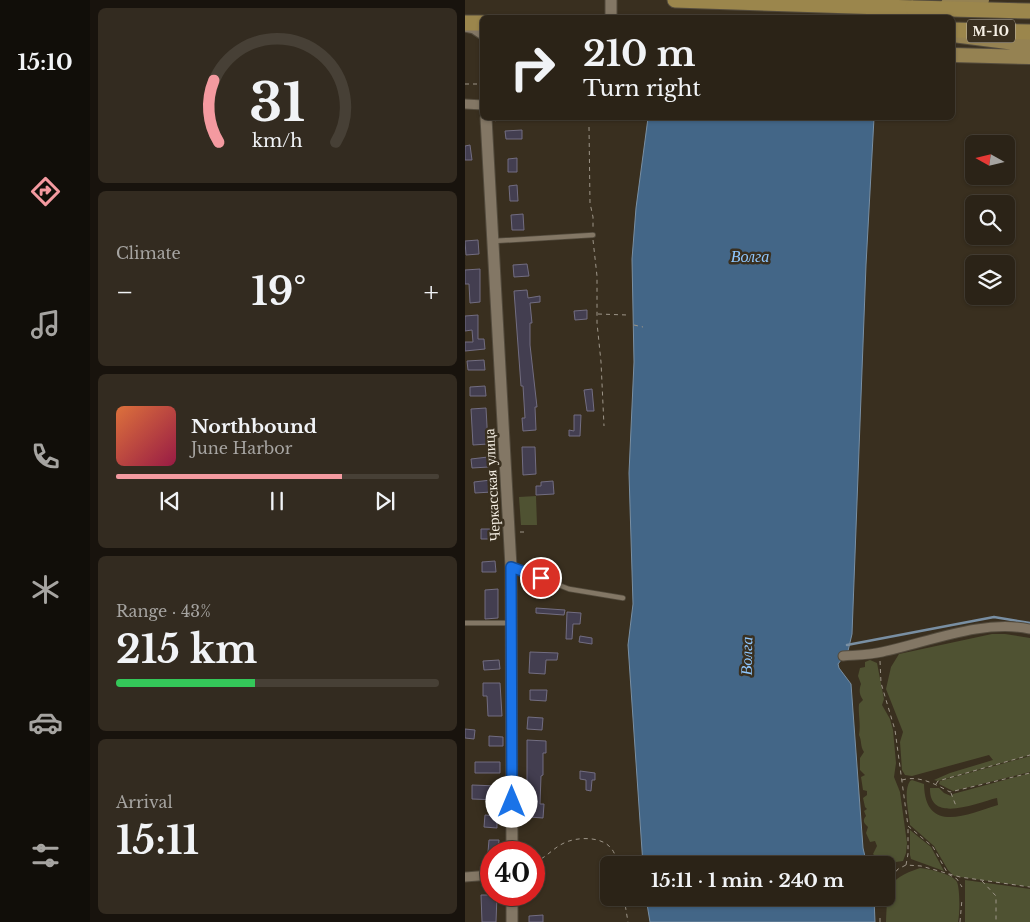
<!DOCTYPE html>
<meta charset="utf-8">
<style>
:root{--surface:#2b2317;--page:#332b20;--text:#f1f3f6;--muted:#a6a4a1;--line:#474036;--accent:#f49aa0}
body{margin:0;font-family:"Libre Baskerville",serif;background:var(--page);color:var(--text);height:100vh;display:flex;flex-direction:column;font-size:19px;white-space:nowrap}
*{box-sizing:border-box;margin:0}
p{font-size:16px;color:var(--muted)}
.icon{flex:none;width:28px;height:28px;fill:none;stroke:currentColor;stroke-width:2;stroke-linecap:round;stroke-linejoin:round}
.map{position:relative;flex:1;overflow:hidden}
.drawer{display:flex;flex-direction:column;gap:8px;padding:8px;background:#18130d;width:375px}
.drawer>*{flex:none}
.hud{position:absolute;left:15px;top:15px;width:475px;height:105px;border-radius:8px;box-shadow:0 1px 4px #0004,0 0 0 1px var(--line);background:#2b2317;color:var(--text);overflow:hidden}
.needle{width:32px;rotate:278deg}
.fabs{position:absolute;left:500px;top:135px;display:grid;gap:10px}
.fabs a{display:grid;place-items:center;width:50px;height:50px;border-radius:8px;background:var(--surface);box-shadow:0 1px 4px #0004,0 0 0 1px var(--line);font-size:25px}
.speed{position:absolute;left:15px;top:841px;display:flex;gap:10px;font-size:25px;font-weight:700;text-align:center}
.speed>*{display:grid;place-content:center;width:65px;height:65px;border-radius:50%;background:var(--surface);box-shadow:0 1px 4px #0004,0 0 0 1px var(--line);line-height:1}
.speed .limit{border:8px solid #d22;background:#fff;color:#111}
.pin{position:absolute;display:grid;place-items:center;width:42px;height:42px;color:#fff;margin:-21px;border:2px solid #fff;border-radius:50%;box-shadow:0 1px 5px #0007}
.me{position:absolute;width:55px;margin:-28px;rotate:0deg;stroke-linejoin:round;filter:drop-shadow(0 0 4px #0008)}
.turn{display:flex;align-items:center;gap:18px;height:105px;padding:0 20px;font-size:22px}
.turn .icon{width:65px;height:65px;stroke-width:2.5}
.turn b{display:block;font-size:35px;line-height:42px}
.big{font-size:38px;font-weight:700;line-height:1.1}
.drawer .card{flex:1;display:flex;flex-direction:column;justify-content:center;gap:8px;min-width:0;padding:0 18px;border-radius:8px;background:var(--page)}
.drawer .dial{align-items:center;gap:0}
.dial svg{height:130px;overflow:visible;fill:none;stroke:var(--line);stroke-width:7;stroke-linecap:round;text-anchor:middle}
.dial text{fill:var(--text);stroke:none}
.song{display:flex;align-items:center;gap:15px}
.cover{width:60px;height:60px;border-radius:8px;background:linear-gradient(135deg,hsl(20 70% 55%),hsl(340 70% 35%))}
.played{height:5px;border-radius:2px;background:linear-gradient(90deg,var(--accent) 70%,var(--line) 70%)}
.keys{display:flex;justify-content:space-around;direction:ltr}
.heat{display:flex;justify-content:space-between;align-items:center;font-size:28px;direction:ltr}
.charge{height:8px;border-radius:4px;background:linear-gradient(90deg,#34c759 43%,var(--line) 0)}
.trip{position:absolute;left:135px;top:856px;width:295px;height:50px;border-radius:8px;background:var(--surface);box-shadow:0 1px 4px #0004,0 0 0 1px var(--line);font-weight:700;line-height:50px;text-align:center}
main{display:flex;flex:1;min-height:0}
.menu{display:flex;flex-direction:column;width:90px;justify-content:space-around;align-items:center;background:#110e09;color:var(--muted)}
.menu .icon{width:35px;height:35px}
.menu .selected{color:var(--accent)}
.menu b{font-size:22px;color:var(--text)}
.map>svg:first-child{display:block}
</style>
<main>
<nav class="menu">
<b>15:10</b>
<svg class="icon selected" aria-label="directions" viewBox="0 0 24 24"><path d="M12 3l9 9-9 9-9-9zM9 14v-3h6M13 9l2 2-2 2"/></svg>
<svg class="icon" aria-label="music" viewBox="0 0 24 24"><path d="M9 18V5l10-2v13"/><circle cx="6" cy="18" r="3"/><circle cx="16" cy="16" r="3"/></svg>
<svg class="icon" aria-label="phone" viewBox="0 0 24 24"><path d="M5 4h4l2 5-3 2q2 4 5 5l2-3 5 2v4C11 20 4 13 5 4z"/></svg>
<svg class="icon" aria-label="climate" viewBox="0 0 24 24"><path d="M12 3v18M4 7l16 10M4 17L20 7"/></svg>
<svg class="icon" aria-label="car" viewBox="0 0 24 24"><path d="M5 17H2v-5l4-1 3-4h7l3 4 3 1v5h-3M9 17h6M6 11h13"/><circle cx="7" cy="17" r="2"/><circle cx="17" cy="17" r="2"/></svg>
<svg class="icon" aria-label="filters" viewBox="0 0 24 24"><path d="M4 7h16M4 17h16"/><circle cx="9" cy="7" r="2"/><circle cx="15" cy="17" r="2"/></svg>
</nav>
<section class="drawer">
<div class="card dial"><svg viewBox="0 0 100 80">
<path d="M14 69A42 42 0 1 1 86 69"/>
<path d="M14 69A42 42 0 0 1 11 31" stroke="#f49aa0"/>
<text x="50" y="56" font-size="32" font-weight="700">31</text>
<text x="50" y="72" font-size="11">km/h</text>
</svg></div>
<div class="card"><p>Climate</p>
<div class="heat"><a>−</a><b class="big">19°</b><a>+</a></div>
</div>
<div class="card">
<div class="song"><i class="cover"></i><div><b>Northbound</b><p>June Harbor</p></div></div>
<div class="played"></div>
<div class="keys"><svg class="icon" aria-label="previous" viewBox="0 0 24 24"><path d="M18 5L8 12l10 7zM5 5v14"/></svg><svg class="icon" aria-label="pause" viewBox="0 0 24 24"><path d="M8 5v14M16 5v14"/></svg><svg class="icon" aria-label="next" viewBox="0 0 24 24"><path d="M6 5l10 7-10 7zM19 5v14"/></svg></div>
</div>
<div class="card"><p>Range · 43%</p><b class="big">215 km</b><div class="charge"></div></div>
<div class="card"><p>Arrival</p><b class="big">15:11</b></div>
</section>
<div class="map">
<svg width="565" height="922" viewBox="0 0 565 922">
<rect width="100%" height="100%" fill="#392f1f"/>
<path fill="#4f5232" d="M71,496L72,525H56L54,497Z
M527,634H540L565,638V755L473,781L469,780L485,773L528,760L524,755L447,776L440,775L437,770L435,742L438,732L421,689L426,667L434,654Z
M405,660L412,663L419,699L417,705L425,719L428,730L431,763L429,777L435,792L442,843L441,853L438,861L431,862L424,866L419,865L408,854L412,846L410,841L405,842L401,833L403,827C399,823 397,821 401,816L399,811L402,809L400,807L398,798L402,795V791L398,790L396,777L400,775L395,770V758L399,752C395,746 397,741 394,735C396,724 393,715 394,704L398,700C394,694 394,690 396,684L393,676L395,668L400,667V662Z
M565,756V772L488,791L474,784L475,781Z
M565,773V887L489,876L483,870L469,846L445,825C444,813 438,791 445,781L447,780L459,784C460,835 503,814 533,805L532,798C513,802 464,825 465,788H474L479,793L486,796L488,794Z
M445,830L466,847L479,871L446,859L445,855Z
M455,868C464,869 488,874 492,882C495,889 495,914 493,922H421C423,888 420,880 455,868Z
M500,880L565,889V922H500Z"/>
<path fill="#436687" stroke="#798fa3" d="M183,118H409L401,265L387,634L383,651L373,664L374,668L386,684L398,848L402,865H178L163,645L168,604L164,473L169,362L167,259L171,208Z
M181,898H409L410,922H185Z"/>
<path fill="#392f1f" d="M188,0H415V18L188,17Z"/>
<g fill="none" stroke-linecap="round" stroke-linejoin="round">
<path stroke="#798fa3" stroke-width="2.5" d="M382,645L529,617L565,623"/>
</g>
<path fill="#433e50" stroke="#726d81" d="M57,130V139H41L40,131Z
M5,145L7,160H0V146Z
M52,158V172H43V159Z
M52,185L53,201H45L44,186Z
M58,214L59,230H47L46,215Z
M13,240L14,254L1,255L0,241Z
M62,264L64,276L49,277L48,265Z
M15,269V302L5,303L4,284H0V270Z
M62,290L63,298L75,296V302L65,303L67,323H65V345L72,407H70L71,430L58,431L57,418H60L58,386H56L49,291Z
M122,310V319L110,320L109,311Z
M13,315V339H19L20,349L0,351V342H8L7,330L0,331V316Z
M19,360L20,370H3L2,361Z
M20,386L21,396H5V387Z
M127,389L129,411H122L119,390Z
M21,408L23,444L8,445L6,409Z
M109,415H116L115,436H104V430L109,431Z
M57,447H70L71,474L58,475Z
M23,457L24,467L7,468L6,459Z
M26,480L27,492L10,493L9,482Z
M88,481L89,494L71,495V486H76V482Z
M16,529H27L28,539H16Z
M30,561L31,572H17V562Z
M33,589V618L20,619V590Z
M71,608L100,610L99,615L71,613Z
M102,612L116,613L115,624H108L107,639H101Z
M115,636L127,638V644L114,642Z
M65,652L93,653L92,660H81L80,674L64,673Z
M34,660L35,669L19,670L18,661Z
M18,683H35L37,716H23L22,696H18Z
M65,690H82L81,701L65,700Z
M63,717L78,718L77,730L62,729Z
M0,729L10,730L9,739L0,738Z
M24,736L38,737V746H24Z
M62,740L81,741V753H78V775L76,776L75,804H79L78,818L64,817L65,793H62Z
M10,762H35V773H10Z
M115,771L130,773V780H127L126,791L121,790V780L115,779Z
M7,785L33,786V800L7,799Z
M20,815L32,816V828L19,827Z
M24,840H34L33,852H23Z
M16,895H32L31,922H17Z
M78,915V922H64V916Z"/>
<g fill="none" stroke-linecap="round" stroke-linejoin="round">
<g stroke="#534b3d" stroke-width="6">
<path id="service" d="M29,241L128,235
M47,567L104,589L158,598
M0,623H45"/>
</g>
<g stroke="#534b3d" stroke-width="11">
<path id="minor" d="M0,104L18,105
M378,656C391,655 404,655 417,652C464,642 517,619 565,629
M0,877L26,875"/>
</g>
<g stroke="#534b3d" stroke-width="13">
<path id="tertiary" d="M146,18V0
M0,26L9,28L18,34
M21,118L46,567L47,852
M47,895V922"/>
</g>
<g stroke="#534b3d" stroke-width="16">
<path id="primary" d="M457,18V0
M488,35L565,45
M488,55L565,57"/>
</g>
<g stroke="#534b3d" stroke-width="17">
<path id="trunk" d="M210,0L448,8
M0,23H18
M488,30L565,32"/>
</g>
<path stroke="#9d9588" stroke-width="1" stroke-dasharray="4 4" stroke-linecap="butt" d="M0,84H18
M30,121L34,118
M124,127L125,203L128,217V229
M128,240L132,276V323L136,362L139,426
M133,314L162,315
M169,325L178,327
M55,532H61
M415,661L416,683L430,730L443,826L468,847L483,874L492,879L497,887
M437,780C454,775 470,784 485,792L565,773
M471,784L473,781L565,755
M486,793L491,806
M69,862C80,859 88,848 99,843C111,837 135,836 145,847C150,852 151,858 152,865
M441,865L443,854V827
M517,881L531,896V922
M421,884L433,869L441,865L456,866L495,877L565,887
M159,898L163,922
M416,904L417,898
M415,922V915
M495,922L497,899"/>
<use href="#service" stroke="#837765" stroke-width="4.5"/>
<use href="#minor" stroke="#837765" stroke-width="9"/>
<use href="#tertiary" stroke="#837765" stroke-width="11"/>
<use href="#primary" stroke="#958252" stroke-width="14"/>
<use href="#trunk" stroke="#9b864c" stroke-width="15"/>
<g stroke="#534b3d" stroke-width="16" stroke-linecap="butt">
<path id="primary-bridge" d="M483,4L517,0"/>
</g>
<g stroke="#534b3d" stroke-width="17" stroke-linecap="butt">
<path id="trunk-bridge" d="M448,8L565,11"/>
</g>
<use href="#primary-bridge" stroke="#958252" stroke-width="14"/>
<use href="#trunk-bridge" stroke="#9b864c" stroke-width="15"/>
</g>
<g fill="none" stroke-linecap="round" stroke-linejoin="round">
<g stroke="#114b97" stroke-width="12">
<path id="route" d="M47,802L46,567L76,578"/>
</g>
<use href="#route" stroke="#1a73e8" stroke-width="9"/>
</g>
<g text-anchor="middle" stroke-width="5" stroke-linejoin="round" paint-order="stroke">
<rect fill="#392f1f" stroke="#bdb6aa" stroke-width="1" x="502" y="19.5" width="48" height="23" rx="4"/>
<g font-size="14" font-weight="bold" fill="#f6f0e5">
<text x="526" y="36">М-10</text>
</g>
<g font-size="15" fill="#f6f0e5" stroke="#392f1f">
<text transform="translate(27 485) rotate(-93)" y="5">Черкасская улица</text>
</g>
<g font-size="16" font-style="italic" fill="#90c8ff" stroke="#392f1f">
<text x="285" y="262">Волга</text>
<text transform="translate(281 656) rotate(-89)" y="6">Волга</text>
</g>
</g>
</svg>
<div class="fabs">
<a><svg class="needle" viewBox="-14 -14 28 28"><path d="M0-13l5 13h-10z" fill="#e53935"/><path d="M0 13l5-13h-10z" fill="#a6a4a1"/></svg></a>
<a><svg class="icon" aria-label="search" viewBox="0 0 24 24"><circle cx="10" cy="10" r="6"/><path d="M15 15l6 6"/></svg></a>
<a><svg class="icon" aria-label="layers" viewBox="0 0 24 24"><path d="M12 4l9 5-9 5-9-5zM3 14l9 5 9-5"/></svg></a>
</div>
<div class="speed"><div class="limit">40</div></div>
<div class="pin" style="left:76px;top:578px;background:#d93025"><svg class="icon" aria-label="arrive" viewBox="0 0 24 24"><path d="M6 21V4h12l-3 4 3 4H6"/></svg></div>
<svg class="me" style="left:47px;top:802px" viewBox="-20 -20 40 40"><circle r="19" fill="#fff"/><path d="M0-13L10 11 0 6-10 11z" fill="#1a73e8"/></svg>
<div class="trip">15:11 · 1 min · 240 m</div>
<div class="hud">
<div class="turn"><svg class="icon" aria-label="right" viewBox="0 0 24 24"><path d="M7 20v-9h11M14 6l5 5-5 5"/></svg><div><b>210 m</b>Turn right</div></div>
</div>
</div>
</main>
